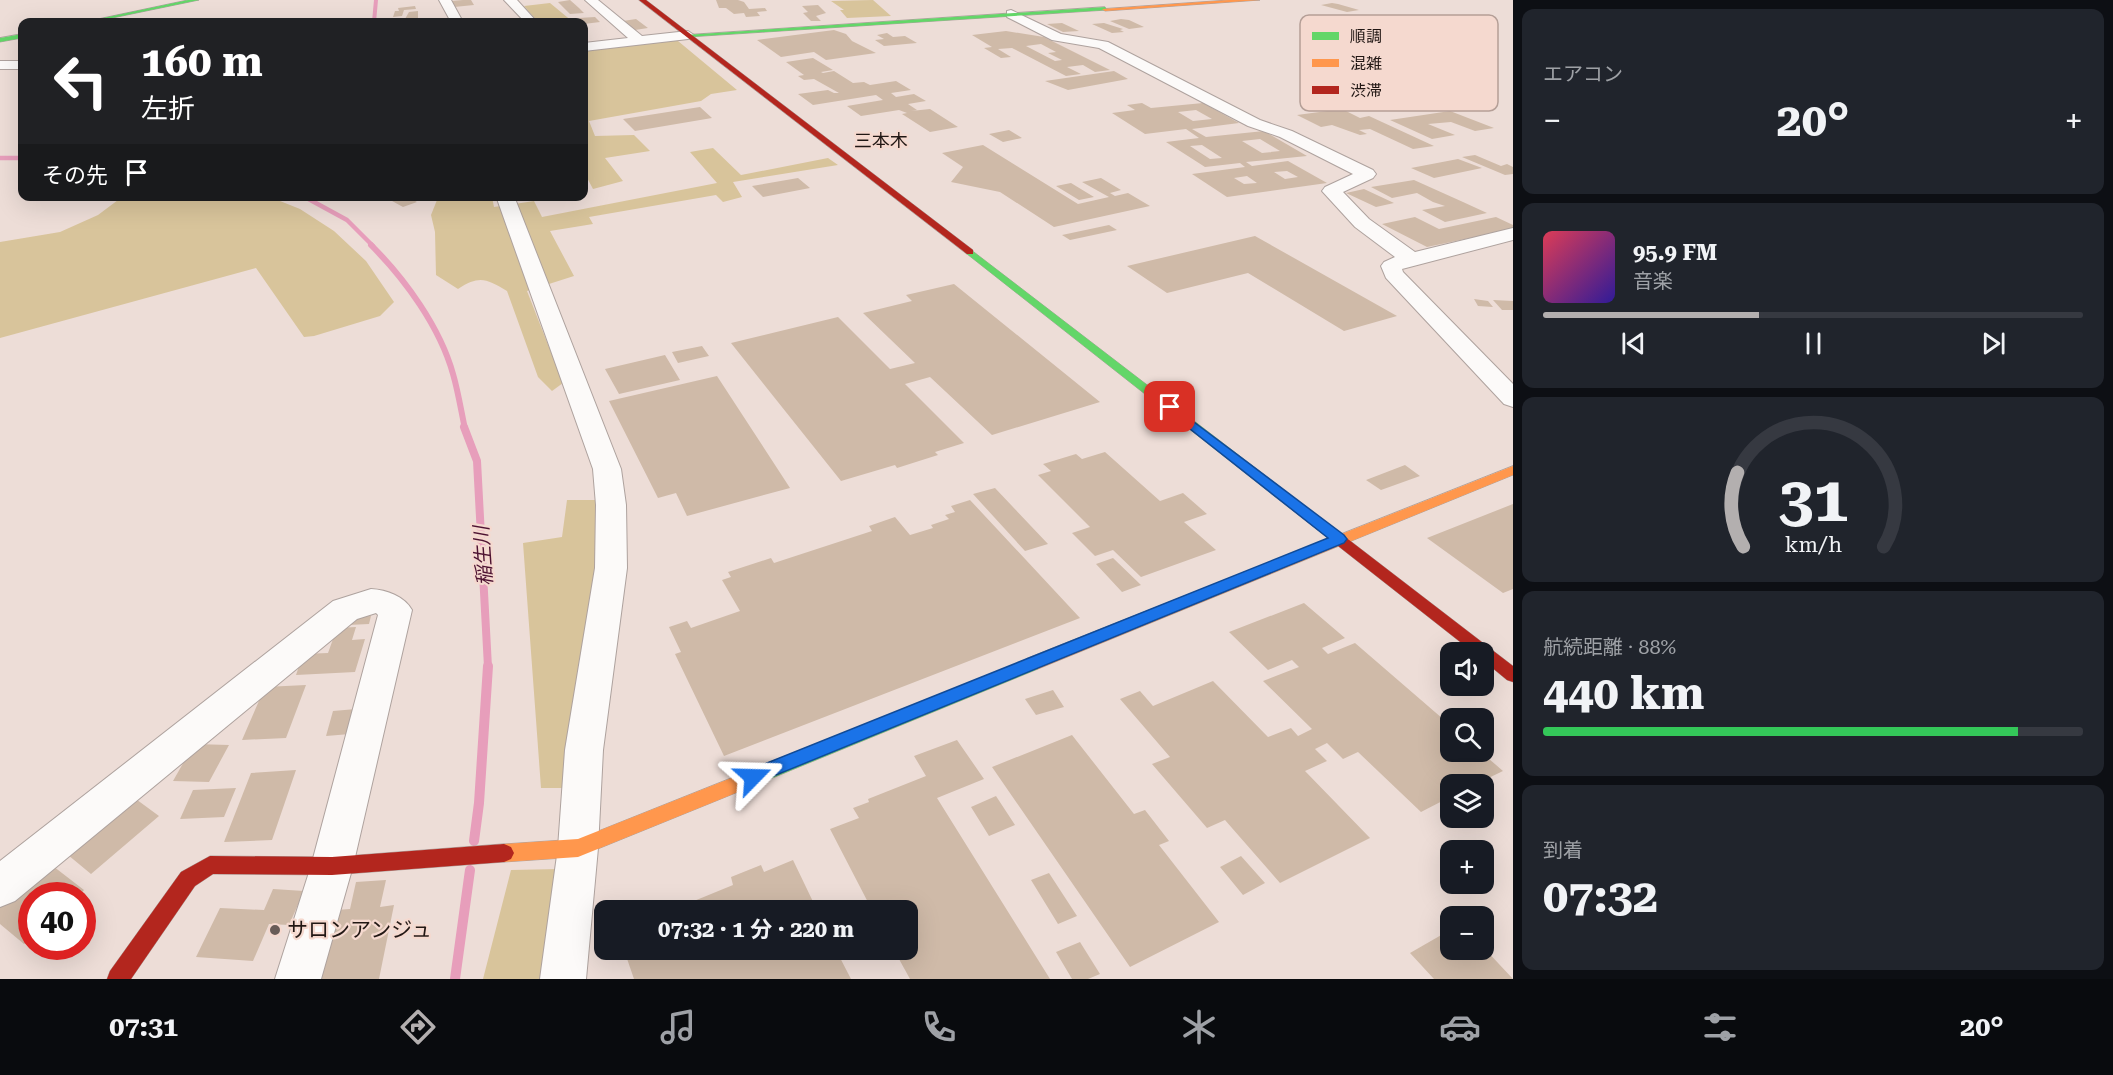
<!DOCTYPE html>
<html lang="ja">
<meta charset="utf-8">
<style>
:root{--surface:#171b24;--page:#20242c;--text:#f1f3f6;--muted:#9ea1a6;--line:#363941;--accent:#b3afaf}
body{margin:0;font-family:"Roboto Serif","Noto Sans JP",serif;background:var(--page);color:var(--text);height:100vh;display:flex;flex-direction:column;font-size:22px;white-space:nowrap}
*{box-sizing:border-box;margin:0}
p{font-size:20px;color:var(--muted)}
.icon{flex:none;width:33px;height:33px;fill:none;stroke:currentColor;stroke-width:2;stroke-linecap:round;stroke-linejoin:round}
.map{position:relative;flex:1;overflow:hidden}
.details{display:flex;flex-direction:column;gap:9px;padding:9px;background:#0d0f14;width:600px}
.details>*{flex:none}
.guide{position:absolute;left:18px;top:18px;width:570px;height:183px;border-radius:12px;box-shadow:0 6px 24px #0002;background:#202124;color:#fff;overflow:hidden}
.fabs{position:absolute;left:1440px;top:642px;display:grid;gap:12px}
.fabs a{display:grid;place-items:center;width:54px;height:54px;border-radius:12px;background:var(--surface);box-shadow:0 6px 24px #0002;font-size:30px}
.speed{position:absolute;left:18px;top:882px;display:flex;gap:12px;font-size:30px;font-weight:700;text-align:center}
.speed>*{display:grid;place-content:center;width:78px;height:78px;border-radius:50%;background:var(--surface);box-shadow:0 6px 24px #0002;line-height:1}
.speed .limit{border:9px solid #d22;background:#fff;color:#111}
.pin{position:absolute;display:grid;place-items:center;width:51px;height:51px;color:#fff;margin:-26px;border-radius:12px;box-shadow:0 3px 9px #0006}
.me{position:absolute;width:66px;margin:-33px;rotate:68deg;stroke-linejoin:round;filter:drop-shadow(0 0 4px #0008)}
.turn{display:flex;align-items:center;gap:21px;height:126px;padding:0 24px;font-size:27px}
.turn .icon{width:78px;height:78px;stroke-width:2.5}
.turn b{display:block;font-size:42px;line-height:51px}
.then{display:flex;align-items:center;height:57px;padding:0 24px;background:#0003;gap:12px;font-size:22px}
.big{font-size:45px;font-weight:700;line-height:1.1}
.details .widget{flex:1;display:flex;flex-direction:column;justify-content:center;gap:9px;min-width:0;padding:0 21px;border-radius:12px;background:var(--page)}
.details .dial{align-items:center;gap:0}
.dial svg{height:156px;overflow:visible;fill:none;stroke:var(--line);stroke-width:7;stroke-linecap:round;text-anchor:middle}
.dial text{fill:var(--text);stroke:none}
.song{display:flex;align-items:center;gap:18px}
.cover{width:72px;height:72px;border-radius:9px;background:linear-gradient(135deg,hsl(350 70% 55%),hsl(250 70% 35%))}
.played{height:6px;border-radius:3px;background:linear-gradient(90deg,var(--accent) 40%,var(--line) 40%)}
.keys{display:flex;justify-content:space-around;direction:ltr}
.heat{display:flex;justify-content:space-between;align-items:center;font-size:33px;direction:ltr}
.charge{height:9px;border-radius:4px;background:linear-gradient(90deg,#34c759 88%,var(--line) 0)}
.trip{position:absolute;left:594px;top:900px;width:324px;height:60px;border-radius:12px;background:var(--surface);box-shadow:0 6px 24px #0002;font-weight:700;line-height:60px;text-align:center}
.tab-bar{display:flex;height:96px;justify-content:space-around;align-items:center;background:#090b0e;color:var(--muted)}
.tab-bar .icon{width:42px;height:42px}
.tab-bar .selected{color:var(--accent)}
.tab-bar b{font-size:27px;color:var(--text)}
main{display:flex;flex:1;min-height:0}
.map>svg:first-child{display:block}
</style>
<main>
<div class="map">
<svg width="1513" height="979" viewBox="0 0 1513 979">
<rect width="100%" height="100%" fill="#edddd7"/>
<path fill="#d8c49b" d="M873,0L891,16L847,18L840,10H844L831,1Z
M550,3L573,22H538L524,6Z
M664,41H678L737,90L711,94L701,101L589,121L595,136L634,135L650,151L605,158L623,181L593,189L584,172V49Z
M713,148L741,175L828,158L838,165L733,182L742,197L723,202L716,195L589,217L593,224L550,231L574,276L527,291L563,383L552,391L538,377L507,291C486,279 480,275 458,289L436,275L435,232L431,215L437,200L432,197H492L494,207L534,201L542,217L717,183L690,152Z
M122,197H270L300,209L334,231L366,261L394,302L380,316L314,336L304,337L256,268L0,338V242L60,232L98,215Z
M567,500H595L596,582L569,788H541L523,543L562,537Z
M559,869L547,979H483L511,870Z"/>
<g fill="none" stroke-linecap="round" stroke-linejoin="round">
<path stroke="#e79ebb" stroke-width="4" d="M374,22L376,0"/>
<path stroke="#e79ebb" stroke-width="4.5" d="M0,158H22
M303,196L347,220L373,246"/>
<path stroke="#e79ebb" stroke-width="6" d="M371,245C405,279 440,327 453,374C458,391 461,410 465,429"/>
<path stroke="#e79ebb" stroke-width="8" d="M464,427L477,461L488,667"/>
<path stroke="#e79ebb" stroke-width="10" d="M474,841L479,803L488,666
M455,979L470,870"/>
</g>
<path fill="#cfbaa8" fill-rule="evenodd" d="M463,0H471L474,5L454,7L451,1Z
M570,0L579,8L584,13L570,14L558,2Z
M716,0H738L744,2L749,9L765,8L767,11L757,12L760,16L746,17L744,13L734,14L726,8H719Z
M1332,3L1338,4L1359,10L1347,12L1321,5Z
M818,5L826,13L816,16L821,21H811L803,13L808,12L802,6Z
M415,6L416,9L404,10L402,16L393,17L395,11H399L398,8Z
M418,11V19H405L409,12Z
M595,17L600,22L584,24L579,18Z
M636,19L648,28L635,30L623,21Z
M1121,19L1129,20L1144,27L1129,29L1110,21Z
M1062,23L1079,31L1063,32L1047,24Z
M1104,23L1123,29L1120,30L1124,32L1112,33L1092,24Z
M834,30L846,34L852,41L876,53L826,60L814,52L781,57L757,40Z
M1006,31L1044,37L1110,70L1095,72L1083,65L1067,67L1081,74L1066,76L1012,48L998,49L1011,57L1001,58L984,48L992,47L972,35ZM1041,44L1056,52L1048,53L1062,60L1055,61L1026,46Z
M887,33L893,37L905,36L917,43L884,46L875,40L884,39L877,35Z
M813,58L833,70L821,72L823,73L834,71L853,83L864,82L870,85L896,81L911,90L891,93L896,97L914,94L926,101L908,104L917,110L911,111L930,109L958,127L930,132L902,114L907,113L899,110L861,116L847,106L883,100L876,95L813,105L798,94L828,90L834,93H839L814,79L804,80L798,76L804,75L786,62Z
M1114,71L1128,79L1068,90L1045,81Z
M1142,103L1151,108L1203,103L1239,123L1192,129L1206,137L1264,131L1307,156L1246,162L1252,166L1288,161L1327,183L1227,197L1192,174L1245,167L1240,163L1205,167L1166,142L1199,138L1186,129L1145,134L1112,113L1135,110L1127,105ZM1196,110L1212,119L1193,121L1178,112ZM1260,139L1280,151L1262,153L1242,141ZM1202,145L1222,158L1210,159L1190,146ZM1287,171L1298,177L1285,179L1274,172ZM1247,176L1257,183L1244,184L1234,178Z
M700,107L712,118L635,131L623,119Z
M1342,109L1360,118L1369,116L1434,146L1413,149L1370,129L1359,130L1367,134L1360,135L1332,125L1321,127L1297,115Z
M1450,111L1494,128L1475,131L1451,122L1428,124L1455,135L1432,139L1390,120Z
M1009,130L1022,138L1003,142L989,134Z
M983,145L1078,204L1109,197L1082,182L1101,178L1121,190L1110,193L1115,196L1128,193L1150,206L1054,227L1000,192L951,182L963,167L942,153Z
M1475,155L1501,166L1507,164L1513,167V174L1505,175L1462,157Z
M1458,159L1482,168L1434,178L1411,168Z
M798,178L810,188L763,197L752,186Z
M1414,180L1463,202L1487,213L1445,222L1422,210L1445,206L1433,202L1417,193L1392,198L1371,187Z
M1071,183L1094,197L1079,200L1056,186Z
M1364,189L1394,203L1376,207L1346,193Z
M383,196H406L417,202L403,207Z
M1415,217L1439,229L1496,217L1513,225V229L1427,247L1382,224Z
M1109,225L1117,230L1070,240L1062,235Z
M1255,236L1397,316L1344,331L1248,273L1167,293L1127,266Z
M954,284L1100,402L992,435L930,377L905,384L964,443L935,452L938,455L897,468L895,465L841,481L731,343L838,317L890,369L915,363L863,313L912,301L906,295Z
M1474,299L1488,301L1493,307L1478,306Z
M1493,300L1513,301V310H1502Z
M702,346L709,356L678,363L672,352Z
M665,355L680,380L619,394L605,369Z
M717,376L790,488L687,516L676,493L658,498L609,401Z
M1105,452L1160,501L1183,493L1207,514L1184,522L1216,550L1141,577L1113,550L1095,556L1072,533L1090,527L1038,475L1051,471L1043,464L1076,454L1082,459Z
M1405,465L1420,476L1381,490L1366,480Z
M995,488L1048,544L1025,551L973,494Z
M970,500L1080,618L724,756L675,654L681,652L669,627L687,621L691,628L740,611L722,580L731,577L728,572L771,558L774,563L872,531L869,526L895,517L910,535L933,528L931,525L949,519L945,515L955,512L951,506Z
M1513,504V589L1503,593L1427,538Z
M1113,558L1141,585L1122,592L1096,564Z
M1304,603L1345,638L1322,648L1328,654L1355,643L1450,725V752H1481L1503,771L1476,784H1450V797L1421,812L1358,752L1343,759L1327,743L1315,749L1327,761L1305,771L1370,838L1280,883L1225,820L1207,828L1152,764L1170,757L1120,699L1140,691L1153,706L1213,681L1268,737L1291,728L1298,736L1312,729L1263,681L1299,667L1292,660L1268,670L1229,632Z
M371,616L369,624L348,625L351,617Z
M356,627L352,640L365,639L355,672L296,675L303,654L328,653L337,628Z
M306,685L286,738L242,740L265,687Z
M1053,690L1064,707L1036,715L1025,699Z
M356,709L350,734L326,736L333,711Z
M1072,735L1134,814L1145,810L1169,841L1159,845L1219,922L1130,967L992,767Z
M957,740L984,779L937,798L1050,979H910L894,950H908V910H872L830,829L859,818L853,808L869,802L868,799L926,776L914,756Z
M194,744L229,745L209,782L173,781Z
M296,770L272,840L224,842L251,773Z
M236,788L224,817L180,819L193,790Z
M129,794L159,816L91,874L62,850Z
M996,796L1015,825L989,836L971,807Z
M1241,856L1265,883L1243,895L1220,867Z
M793,860L817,910H672L733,885L731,877L761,865L764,872Z
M49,863L84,890L79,896H32V938L24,944L0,924V904Z
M1049,873L1077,916L1058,924L1031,880Z
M386,880L380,907L394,905L379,979H319L337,910L350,909L356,882Z
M273,889L304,891L289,925L269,924L253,961L196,957L220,908L264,910Z
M1450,930V950H1484V948L1513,979H1434L1410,953Z
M1080,942L1100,974L1088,979H1072L1056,952Z
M624,950H836L851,979H634Z"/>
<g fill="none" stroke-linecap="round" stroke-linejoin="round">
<g stroke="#aea29e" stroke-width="2">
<path id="street" d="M439,0H451L463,22H451Z
M504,0H517L537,22H525Z
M585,0H598L642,36L688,31L694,35L688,39L584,51V43L628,38Z
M1011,10L1061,34L1108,42L1260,120L1292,131L1373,170L1376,174L1373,178L1343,192L1369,219L1415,252L1513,228V240L1402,269L1403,272L1513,384V407L1504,404L1386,278L1381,266L1384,262L1395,257L1355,227L1322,191L1325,187L1353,174L1280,137L1248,126L1099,48L1052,40L1007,17V11Z
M0,61H22V69H0Z
M496,196H514L621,469L626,505L627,568L603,750L598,848L586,979H540L558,848L565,750L595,568L596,505L593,469Z
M371,589C387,590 404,596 412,610L353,866L321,979H275L311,866L378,615L376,613L357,619L15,901L0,907V861L333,601Z"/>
</g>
<g stroke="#aea29e" stroke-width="1">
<path id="fast" d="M188,0H199L93,22H84Z
M1105,7L1107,10L688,37L685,35Z
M22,34V38L0,42V38Z
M970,249L1301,503L1303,506L1301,509H1291L967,254L965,252Z
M1032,658L1038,659L1040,664L1038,669L765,781L759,783L753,781L750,775L753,769Z"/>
</g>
<g stroke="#aea29e" stroke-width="1">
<path id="slow" d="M1229,0H1260L1105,11L1102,9Z
M1513,466V475L1038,669L1032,670L1026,669L1024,664L1026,659Z
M759,767L765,769L768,775L765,781L578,857L504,862L497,859L494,853L497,847L504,844L578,839Z"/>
</g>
<g stroke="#aea29e" stroke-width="1">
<path id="jam" d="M639,0H646L973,250V254H967Z
M1296,501L1301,503L1513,666V682L1507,680L1484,661V652H1473L1291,509L1289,506L1291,503Z
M504,844L511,847L514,853L511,859L504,862L332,875L213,874L195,886L131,979H107L110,971L181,872L210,856L332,857Z"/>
</g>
<use href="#street" fill="#fcfaf9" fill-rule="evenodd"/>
<use href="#fast" fill="#63d668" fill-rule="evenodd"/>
<use href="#slow" fill="#ff974d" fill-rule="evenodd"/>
<use href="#jam" fill="#b3261e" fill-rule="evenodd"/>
</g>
<path fill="#1a73e8" stroke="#114b97" stroke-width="1.5" d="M1170,404L1344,535L1347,539L1344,543L759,782L753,785L747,782L744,777L747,771L1328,538L1166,410L1164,407Z"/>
<circle fill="#685c58" stroke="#f5d9cf" stroke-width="2" cx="275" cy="930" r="6"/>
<g text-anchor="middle" stroke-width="4.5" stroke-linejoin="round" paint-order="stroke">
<g font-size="18" fill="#211714" stroke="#f5d9cf">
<text x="881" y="147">三本木</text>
</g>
<g font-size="20" font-style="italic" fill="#4d1231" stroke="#f5d9cf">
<text transform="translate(483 556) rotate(-94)" y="7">稲生川</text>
</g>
<g font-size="21" fill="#211714" stroke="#f5d9cf" text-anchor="start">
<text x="287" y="937">サロンアンジュ</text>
</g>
</g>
<rect x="1300" y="15" width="198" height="96" rx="9" fill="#f5d9cf" stroke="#b59f97" stroke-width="1.5"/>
<rect x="1312" y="32" width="27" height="8" fill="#63d668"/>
<rect x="1312" y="59" width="27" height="8" fill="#ff974d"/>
<rect x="1312" y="86" width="27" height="8" fill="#b3261e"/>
<g font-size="16" fill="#211714">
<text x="1350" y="42">順調</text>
<text x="1350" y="69">混雑</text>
<text x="1350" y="96">渋滞</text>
</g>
</svg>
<div class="fabs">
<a><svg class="icon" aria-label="sound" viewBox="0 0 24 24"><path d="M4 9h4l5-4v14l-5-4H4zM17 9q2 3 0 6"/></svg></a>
<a><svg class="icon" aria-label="search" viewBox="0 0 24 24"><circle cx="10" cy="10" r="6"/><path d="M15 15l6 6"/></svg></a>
<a><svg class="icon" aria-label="layers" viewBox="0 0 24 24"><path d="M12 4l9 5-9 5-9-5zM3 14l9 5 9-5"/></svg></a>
<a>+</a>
<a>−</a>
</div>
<div class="speed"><div class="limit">40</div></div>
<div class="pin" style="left:1170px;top:407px;background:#d93025"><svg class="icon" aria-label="arrive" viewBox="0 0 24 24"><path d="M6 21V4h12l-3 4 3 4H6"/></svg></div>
<svg class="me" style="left:753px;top:777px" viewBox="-20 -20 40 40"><path d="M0-17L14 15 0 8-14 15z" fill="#1a73e8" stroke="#fff" stroke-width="4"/></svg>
<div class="trip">07:32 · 1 分 · 220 m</div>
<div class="guide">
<div class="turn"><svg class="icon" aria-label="left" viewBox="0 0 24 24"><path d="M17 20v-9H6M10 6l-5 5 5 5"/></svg><div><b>160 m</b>左折</div></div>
<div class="then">その先<svg class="icon" aria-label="arrive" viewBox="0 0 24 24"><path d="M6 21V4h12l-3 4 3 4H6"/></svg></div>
</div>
</div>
<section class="details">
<div class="widget"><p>エアコン</p>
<div class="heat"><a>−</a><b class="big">20°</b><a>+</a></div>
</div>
<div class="widget">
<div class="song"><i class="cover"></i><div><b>95.9 FM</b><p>音楽</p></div></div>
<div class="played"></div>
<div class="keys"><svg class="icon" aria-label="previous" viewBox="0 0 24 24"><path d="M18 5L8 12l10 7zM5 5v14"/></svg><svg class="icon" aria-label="pause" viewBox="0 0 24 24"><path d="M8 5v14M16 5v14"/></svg><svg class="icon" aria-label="next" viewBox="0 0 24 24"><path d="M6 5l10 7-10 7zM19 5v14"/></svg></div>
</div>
<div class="widget dial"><svg viewBox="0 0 100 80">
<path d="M14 69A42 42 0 1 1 86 69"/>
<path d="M14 69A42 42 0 0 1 11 31" stroke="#b3afaf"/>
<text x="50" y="56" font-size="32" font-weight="700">31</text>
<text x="50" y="72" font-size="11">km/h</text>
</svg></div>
<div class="widget"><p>航続距離 · 88%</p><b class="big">440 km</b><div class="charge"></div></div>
<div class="widget"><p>到着</p><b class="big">07:32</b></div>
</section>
</main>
<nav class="tab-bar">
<b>07:31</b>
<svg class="icon selected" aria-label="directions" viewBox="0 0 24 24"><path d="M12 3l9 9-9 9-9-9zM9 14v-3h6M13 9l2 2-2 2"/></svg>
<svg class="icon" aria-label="music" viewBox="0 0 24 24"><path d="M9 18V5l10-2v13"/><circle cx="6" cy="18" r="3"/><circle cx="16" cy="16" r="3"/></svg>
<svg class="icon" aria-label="phone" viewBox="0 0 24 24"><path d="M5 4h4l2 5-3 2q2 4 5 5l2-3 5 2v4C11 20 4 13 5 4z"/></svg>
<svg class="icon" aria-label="climate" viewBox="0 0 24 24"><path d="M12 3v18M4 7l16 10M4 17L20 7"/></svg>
<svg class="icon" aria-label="car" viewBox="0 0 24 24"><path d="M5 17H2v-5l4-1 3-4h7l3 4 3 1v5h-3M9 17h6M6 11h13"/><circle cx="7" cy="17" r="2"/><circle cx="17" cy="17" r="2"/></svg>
<svg class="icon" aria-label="filters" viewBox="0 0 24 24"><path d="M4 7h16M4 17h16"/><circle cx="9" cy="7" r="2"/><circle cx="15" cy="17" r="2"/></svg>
<b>20°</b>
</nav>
